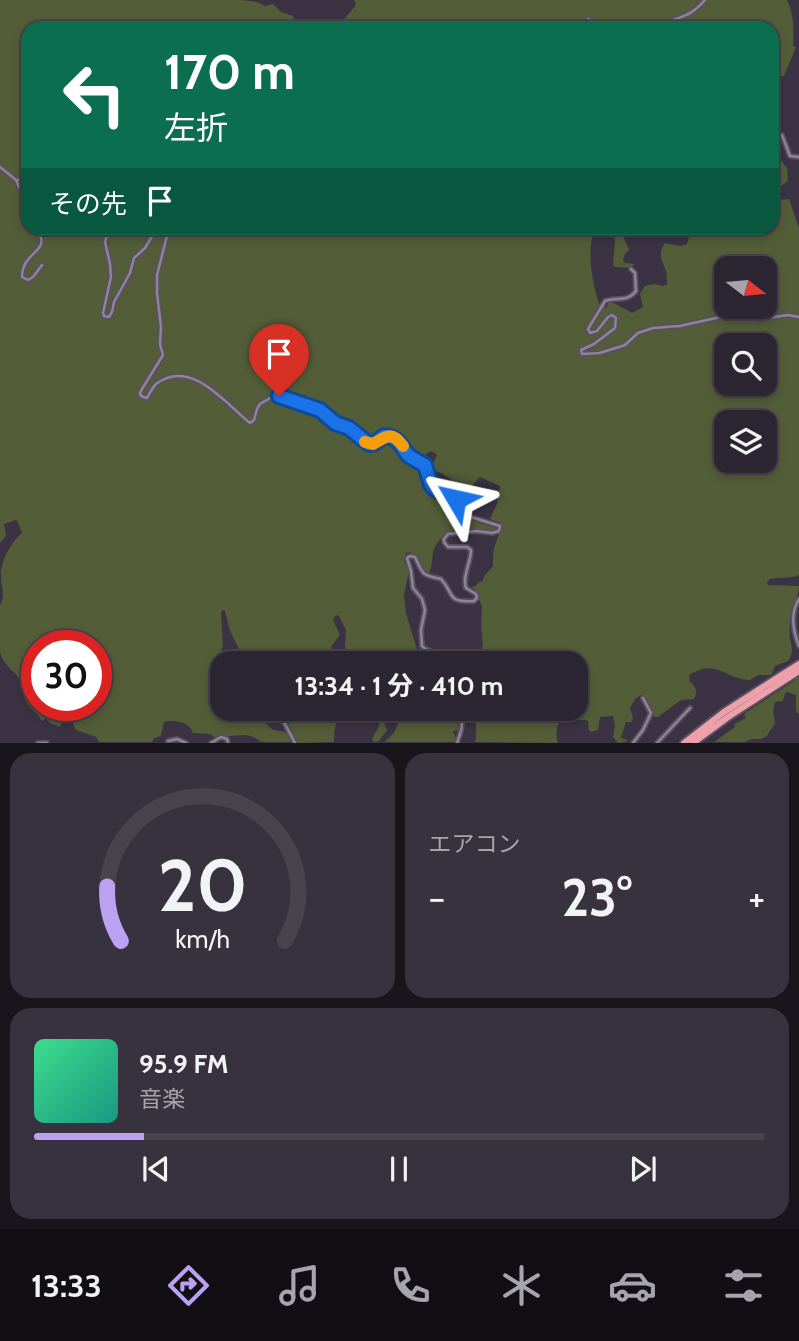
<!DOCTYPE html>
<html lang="ja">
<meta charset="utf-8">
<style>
:root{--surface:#2c2632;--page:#38323e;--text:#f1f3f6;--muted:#a6a5ac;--line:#48434d;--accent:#bca0f2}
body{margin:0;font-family:Cabin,"Noto Sans JP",sans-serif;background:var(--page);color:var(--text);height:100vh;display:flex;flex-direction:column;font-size:26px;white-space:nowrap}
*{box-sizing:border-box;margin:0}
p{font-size:23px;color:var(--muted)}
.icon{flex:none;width:38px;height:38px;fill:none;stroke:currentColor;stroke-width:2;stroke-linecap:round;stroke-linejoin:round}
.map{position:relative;height:743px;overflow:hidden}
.details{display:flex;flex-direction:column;gap:10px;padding:10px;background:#18151c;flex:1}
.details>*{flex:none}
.hud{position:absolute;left:21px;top:21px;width:758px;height:214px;border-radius:21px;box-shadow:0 4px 10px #0003,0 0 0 2px var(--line);background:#0b6e4f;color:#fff;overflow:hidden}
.needle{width:46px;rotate:106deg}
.tools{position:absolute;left:714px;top:256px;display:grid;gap:14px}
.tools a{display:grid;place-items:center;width:63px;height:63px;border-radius:14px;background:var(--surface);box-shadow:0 4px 10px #0003,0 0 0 2px var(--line);font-size:35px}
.speed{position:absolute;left:21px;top:630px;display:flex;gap:14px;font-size:35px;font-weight:700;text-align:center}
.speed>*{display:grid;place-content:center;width:91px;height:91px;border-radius:50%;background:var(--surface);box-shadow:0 4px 10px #0003,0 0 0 2px var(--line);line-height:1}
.speed .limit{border:10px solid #d22;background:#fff;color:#111}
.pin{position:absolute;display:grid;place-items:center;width:60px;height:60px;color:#fff;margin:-72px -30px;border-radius:50% 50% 50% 0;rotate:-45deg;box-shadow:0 0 7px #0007}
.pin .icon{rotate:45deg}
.me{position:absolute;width:77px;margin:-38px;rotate:306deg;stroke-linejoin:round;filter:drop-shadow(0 0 5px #0008)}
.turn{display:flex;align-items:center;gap:24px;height:147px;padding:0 28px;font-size:32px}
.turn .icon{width:91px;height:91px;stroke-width:2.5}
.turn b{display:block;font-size:49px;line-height:60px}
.then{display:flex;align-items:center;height:66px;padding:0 28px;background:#0003;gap:14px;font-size:26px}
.big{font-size:52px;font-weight:700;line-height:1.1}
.details .card{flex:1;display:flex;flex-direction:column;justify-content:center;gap:10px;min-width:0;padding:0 24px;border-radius:21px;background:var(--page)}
.details .dial{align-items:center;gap:0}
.dial svg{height:182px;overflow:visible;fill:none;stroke:var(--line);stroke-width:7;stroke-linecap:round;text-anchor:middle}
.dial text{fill:var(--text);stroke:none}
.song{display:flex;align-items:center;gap:21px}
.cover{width:84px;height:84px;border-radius:10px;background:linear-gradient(135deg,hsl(150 70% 55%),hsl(170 70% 35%))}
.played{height:7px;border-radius:4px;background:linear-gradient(90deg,var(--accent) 15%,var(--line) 15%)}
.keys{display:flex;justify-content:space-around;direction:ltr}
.heat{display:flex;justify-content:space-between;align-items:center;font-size:38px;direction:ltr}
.details .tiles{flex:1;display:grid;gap:10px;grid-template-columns:1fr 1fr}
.card:last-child{grid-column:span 2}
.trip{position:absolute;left:210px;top:651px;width:378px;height:70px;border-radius:21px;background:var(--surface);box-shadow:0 4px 10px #0003,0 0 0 2px var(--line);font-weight:700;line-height:70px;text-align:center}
.tab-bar{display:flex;height:112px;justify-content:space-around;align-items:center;background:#120f14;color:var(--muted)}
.tab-bar .icon{width:49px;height:49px}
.tab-bar .active{color:var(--accent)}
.tab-bar b{font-size:32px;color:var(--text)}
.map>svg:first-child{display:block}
</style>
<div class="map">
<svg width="799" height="743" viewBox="0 0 799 743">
<rect width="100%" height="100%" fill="#3b3243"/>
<path fill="#535d38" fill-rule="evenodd" d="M0,0H242L257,2L265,6L273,4L281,12L293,16L295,21L300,28H28V228H595C586,250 592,281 599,304L606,308L609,302H612L632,313L643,307L640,294L645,286L654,284L663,286L667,284C667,280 667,275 666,271C662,260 657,255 665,243L681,246L687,244L690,233V228H772V202L777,200L789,199L799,228V575C790,579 780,577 770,579L767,582L768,585L799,586C799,597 792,604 791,614C790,620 789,634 790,638C792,648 794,652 788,661L775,666L771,675H758L750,680C722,678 717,658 689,675L690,682C696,686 698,692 694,699L681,700L658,717H655L653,715L645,696L641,695L635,699L630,708L633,718L631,722H626L621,738L627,740L626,742L618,743L613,737L615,725L613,716L600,717L598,730L591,732L589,730L588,721C584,719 580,721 575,719L573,709H576V663H478L483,645L481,626L482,607L479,599V593L472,587L477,585L479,582H482L485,575L493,566C492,551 496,540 502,528L501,523L490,519L497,504L500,486L480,477L467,491L443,474L429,468L428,465L434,462L437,455C433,451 431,451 427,453L422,466L430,489L454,501L468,519L486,525L497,527L498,529C491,532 484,529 475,529C465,529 454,530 445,533C442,538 436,544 434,549C431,557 434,564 428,574L425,573L417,556L409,552L406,553L404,561L409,571L404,594L406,613L421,663H348L345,645L346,630L339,616L336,615L333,620L340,635L332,645L330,655L339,663H246L230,631L225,611L223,610L221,613L223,645L221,651L229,654L233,663H222V709H262L264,722C267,724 269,727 272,729C283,734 285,726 291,742H261C246,729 237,739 220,735L216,738L210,734L193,733C190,722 175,719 164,722L161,735L158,737L154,738L152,742H99L96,737L76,730L73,725L77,708L73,705H96V646H37V705H72L68,709L61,725L59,727L50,723L46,718L43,721L41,720C37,712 30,709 26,702C23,696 24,687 20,680C14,670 2,664 0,652V605C6,595 1,588 1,577C0,562 11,542 22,533L18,522L16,520L4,524L6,536L0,543ZM726,268H765V306H726ZM726,345H765V383H726ZM726,422H765V460H726Z
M354,0H787C794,14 794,30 793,46L796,47L784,76L779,77L772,91V28H337L355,6L356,3Z
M772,149L787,168L788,181L772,193Z
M608,228H665C662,232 651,236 646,236C645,236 639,233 638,232L636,234H626L624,238L629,250L625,254L623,260L625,263L634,264L631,268L615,267L613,265L615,241V238L609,236Z
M799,676V714L796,711V695L787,692L785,694L783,701L775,702L773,712L775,723L767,736L761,739H752L745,742H714L735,727L734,724L746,718L744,714L794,681V679Z
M280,709H315L311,713L313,717C322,719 329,715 335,709L359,710L356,717L338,715L334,733V742L297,743C291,731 289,719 280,709Z
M384,709H389L390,718L388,721L384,723L387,730L379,741L374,742L372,739L378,728Z
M400,709H442L449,719L458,723L459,730L453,731L456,739L455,742H384L394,733L401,716L398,711Z
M461,709H566C559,719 554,731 558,743L475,742C477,736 476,724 475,716L469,713L464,717L461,715Z"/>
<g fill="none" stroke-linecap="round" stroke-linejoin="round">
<g stroke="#59515f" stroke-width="6">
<path id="minor" d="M588,19L610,28
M657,28C676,15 687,21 705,0
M782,135L790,156L799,157
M0,167L16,180L28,179
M16,180L21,191L28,190
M36,228C38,231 41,234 41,238C45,252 22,254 22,277L28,280L33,277L42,265
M109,228L105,242L110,264L111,277L103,313L104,316L109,317L112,312L114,302L130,273L134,258L145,248L157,228
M169,228L157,275V293L161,327L160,344L163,355L142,389L140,393L141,396L147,398C150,393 152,388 156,384C191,357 226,404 250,423L254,420L257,409L260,404L272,397H284L320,410L335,423L350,428L369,444H375L385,436L394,437L411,457L425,465L431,485L435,489L456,499L462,504L466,514L471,517L500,526L499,531L492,533L477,531L448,534L444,539V542L448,547H467L471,550C471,563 462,576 466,588L476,594L477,598L474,601C446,603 455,594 441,579C422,575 423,575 415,557L410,556L407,558L411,571L413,588L422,599L425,610L421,630L422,646C428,653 438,651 445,657V663
M631,269L635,273L636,291C628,302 617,297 605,301L588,329L590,333L597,331L608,317L612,315L616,318L615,328L594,344L581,350L582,354L600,353L625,345L638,333L653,328L680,326L725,316L753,320L788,315L799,317
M799,599C790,613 793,631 799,646
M277,709L295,743
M454,709C465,724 463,726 457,743
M168,741L177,739L186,743
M38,743H47
M211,743L221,737L227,739L228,743
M633,743L643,730L651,713L643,698
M657,743L690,708"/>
</g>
<g stroke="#59515f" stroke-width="10">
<path id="motorway" d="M684,743L724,712L799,664
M693,743L728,717L799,671"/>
</g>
<use href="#minor" stroke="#8e8397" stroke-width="2.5"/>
<use href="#motorway" stroke="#eda0a9" stroke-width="6"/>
</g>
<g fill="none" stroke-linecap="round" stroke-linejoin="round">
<g stroke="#114b97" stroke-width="18">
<path id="route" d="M279,396L320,410L335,423L349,428L369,444L375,443L384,436C399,437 400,445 408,455C413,459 419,462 425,465L431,485L435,489L456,499"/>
</g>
<use href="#route" stroke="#1a73e8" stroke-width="12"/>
<path stroke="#f59e0b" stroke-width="12" d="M365,442L373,444C386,437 391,430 403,446"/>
</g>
</svg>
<div class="tools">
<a><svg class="needle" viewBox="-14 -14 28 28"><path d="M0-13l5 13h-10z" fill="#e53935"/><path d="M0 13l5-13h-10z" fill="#a6a5ac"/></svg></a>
<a><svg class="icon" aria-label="search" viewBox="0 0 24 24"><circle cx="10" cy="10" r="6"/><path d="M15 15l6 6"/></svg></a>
<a><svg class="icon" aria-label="layers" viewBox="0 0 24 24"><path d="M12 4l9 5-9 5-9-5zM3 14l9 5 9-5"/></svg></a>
</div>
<div class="speed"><div class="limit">30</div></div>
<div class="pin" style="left:279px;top:396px;background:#d93025"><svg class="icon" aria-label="arrive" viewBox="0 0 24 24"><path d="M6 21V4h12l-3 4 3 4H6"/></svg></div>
<svg class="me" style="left:456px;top:499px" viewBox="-20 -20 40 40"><path d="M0-17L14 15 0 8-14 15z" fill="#1a73e8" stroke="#fff" stroke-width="4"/></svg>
<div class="trip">13:34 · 1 分 · 410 m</div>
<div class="hud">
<div class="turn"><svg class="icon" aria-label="left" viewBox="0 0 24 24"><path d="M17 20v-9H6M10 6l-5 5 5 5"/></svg><div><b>170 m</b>左折</div></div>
<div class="then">その先<svg class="icon" aria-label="arrive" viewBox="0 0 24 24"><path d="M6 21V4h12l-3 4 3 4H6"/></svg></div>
</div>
</div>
<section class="details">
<div class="tiles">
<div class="card dial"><svg viewBox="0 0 100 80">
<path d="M14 69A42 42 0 1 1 86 69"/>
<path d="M14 69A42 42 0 0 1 8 45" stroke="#bca0f2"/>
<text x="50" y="56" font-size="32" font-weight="700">20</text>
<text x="50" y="72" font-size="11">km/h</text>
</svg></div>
<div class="card"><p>エアコン</p>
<div class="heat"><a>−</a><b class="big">23°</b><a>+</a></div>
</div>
<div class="card">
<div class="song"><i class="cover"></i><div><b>95.9 FM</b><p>音楽</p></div></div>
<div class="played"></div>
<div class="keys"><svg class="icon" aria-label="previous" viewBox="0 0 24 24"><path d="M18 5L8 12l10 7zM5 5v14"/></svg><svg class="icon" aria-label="pause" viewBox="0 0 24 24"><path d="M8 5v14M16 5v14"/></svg><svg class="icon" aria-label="next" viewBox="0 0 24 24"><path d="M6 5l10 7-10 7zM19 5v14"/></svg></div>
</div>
</div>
</section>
<nav class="tab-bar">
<b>13:33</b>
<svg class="icon active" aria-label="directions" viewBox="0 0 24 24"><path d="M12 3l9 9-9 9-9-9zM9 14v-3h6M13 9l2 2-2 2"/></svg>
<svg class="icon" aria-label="music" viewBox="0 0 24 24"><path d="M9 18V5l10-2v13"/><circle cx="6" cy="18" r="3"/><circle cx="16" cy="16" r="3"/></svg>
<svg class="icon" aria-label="phone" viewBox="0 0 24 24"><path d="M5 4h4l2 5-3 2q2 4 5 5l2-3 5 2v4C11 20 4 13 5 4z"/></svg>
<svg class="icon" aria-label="climate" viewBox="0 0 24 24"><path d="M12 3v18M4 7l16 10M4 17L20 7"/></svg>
<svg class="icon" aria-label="car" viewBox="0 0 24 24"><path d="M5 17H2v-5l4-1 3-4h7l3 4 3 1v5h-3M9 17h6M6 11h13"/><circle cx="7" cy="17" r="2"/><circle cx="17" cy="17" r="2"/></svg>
<svg class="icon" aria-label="filters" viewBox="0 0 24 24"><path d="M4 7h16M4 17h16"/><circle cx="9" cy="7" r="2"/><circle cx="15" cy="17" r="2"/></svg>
</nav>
